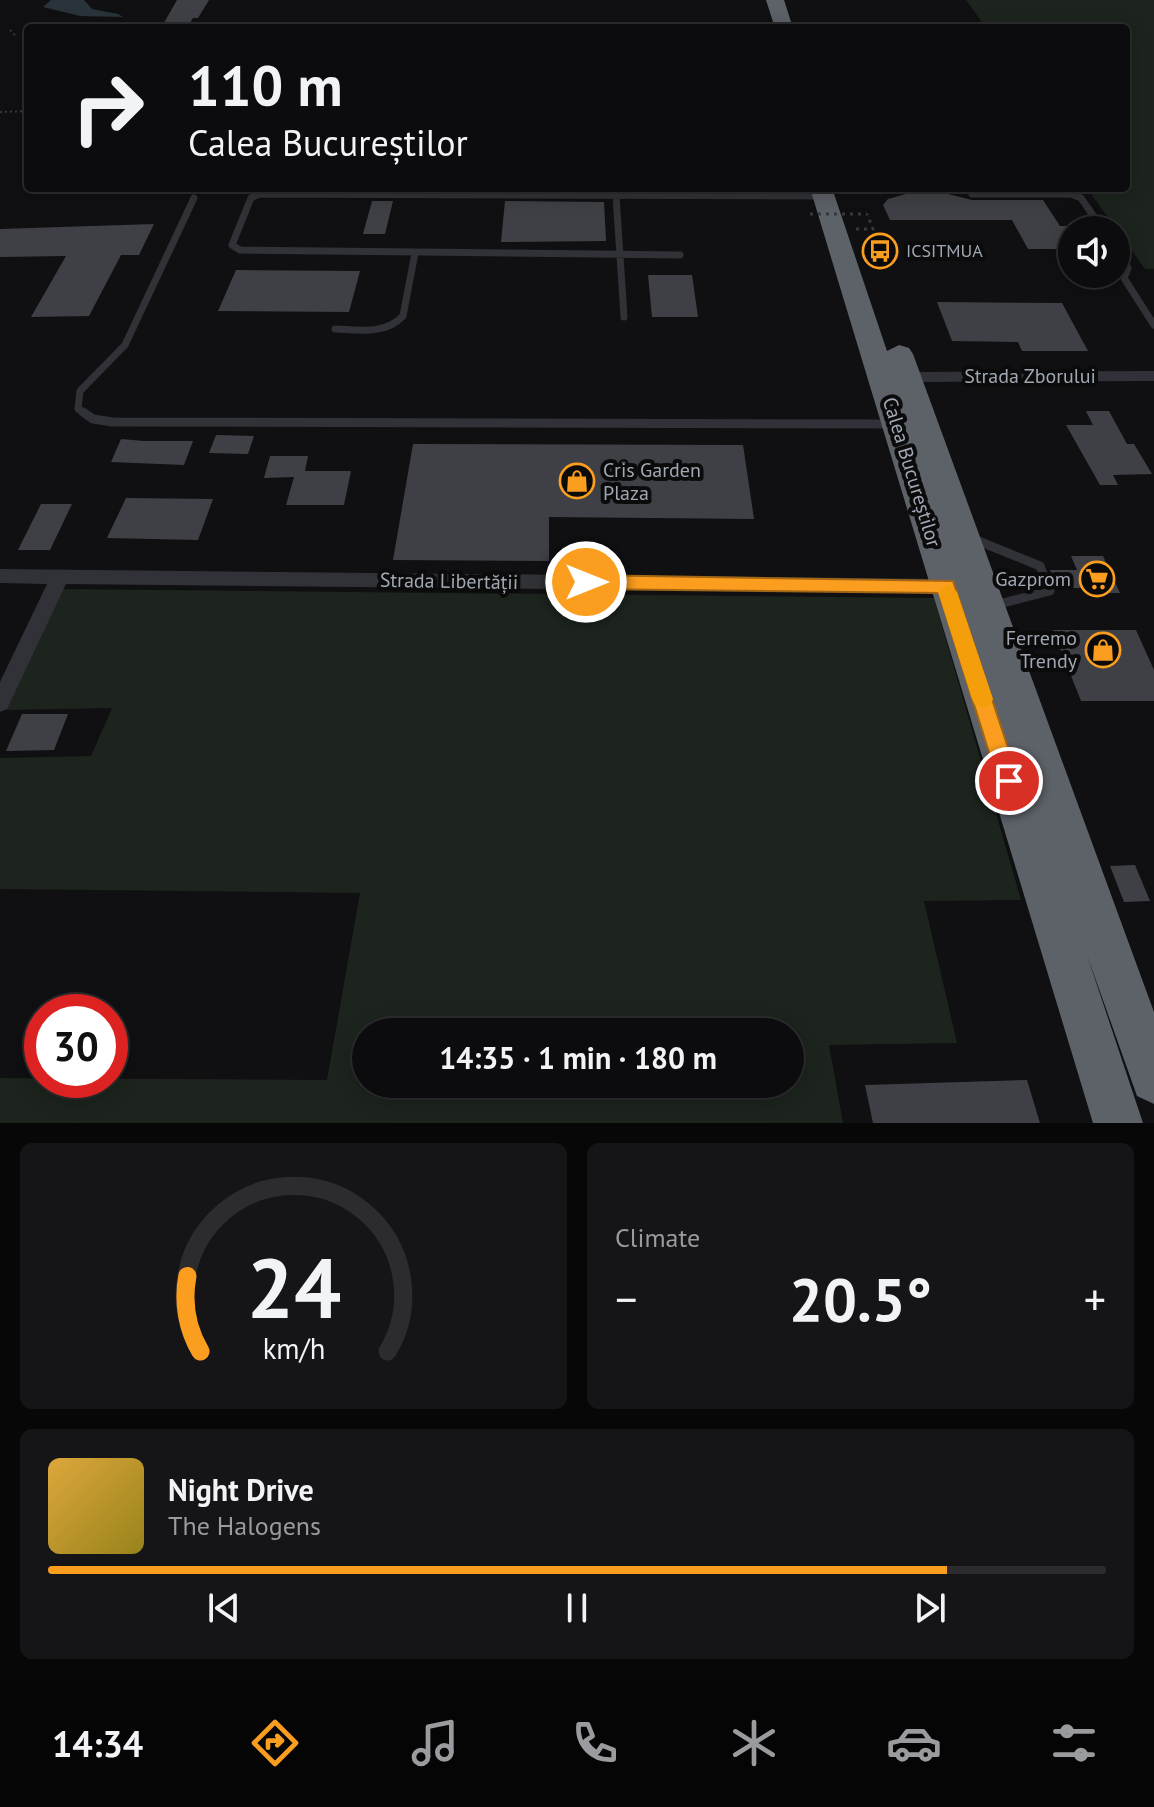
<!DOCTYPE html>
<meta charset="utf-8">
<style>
:root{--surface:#0c0c0e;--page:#151517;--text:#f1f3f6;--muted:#9a9b9e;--line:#2c2c2e;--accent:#fb9d1e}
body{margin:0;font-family:"PT Sans",sans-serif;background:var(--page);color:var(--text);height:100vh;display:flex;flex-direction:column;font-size:30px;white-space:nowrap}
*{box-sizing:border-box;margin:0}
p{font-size:26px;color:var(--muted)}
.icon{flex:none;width:44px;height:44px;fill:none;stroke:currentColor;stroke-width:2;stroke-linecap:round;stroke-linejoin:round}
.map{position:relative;height:1123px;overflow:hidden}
.panel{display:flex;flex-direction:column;gap:20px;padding:20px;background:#070708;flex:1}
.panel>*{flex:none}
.top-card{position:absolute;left:24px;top:24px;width:1106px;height:168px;border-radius:8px;box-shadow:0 4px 20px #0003,0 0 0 2px var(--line);background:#0c0c0e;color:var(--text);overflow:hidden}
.controls{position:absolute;left:1058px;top:216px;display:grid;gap:16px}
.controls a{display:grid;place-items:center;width:72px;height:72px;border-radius:50%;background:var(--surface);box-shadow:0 4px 20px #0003,0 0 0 2px var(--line);font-size:40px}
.speed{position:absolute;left:24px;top:994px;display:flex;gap:16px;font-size:40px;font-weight:700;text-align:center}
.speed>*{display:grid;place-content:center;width:104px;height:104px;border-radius:50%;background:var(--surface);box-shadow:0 4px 20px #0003,0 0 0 2px var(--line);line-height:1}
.speed .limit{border:12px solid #d22;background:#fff;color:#111}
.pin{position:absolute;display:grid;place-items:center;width:68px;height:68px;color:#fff;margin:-34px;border:4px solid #fff;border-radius:50%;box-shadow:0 2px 8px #0007}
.me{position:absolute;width:88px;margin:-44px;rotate:90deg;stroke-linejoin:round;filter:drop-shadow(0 0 6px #0008)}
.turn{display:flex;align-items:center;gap:28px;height:168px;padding:0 32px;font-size:36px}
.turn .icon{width:104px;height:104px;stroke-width:2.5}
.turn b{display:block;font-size:56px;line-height:68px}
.big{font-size:60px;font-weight:700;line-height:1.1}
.panel .tile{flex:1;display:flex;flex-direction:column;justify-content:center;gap:12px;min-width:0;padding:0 28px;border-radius:12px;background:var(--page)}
.panel .dial{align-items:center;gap:0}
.dial svg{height:208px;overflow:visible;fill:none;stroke:var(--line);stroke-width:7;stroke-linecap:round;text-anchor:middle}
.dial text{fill:var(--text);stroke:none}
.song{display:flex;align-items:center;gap:24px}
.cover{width:96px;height:96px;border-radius:12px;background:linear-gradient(135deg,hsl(40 70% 55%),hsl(50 70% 35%))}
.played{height:8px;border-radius:4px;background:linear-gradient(90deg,var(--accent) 85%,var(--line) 85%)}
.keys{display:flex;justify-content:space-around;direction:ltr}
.heat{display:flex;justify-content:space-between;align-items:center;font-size:44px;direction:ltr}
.panel .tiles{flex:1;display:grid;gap:20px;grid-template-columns:1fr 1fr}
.tile:last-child{grid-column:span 2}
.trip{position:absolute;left:352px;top:1018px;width:452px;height:80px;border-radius:40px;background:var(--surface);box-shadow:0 4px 20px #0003,0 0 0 2px var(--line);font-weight:700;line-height:80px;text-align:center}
.menu{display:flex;height:128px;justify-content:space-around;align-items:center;background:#050506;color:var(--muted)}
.menu .icon{width:56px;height:56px}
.menu .active{color:var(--accent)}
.menu b{font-size:36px;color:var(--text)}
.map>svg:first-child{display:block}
</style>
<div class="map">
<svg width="1154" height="1123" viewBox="0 0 1154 1123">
<rect width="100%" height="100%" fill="#101012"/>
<path fill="#1c241d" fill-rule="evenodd" d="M966,0H1154V269H1145L1089,191H964L962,188H1126V28H986Z
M61,589L934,598L1021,900L924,901L957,1043L829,1045L843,1123H0V1078L327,1080L360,893L0,889V758L91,756L112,708L5,710ZM366,1032H790V1084H366Z"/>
<path fill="#29343a" d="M51,0H84L92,9L118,14L123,17L80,16L43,7Z"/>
<path fill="#3e4045" d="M177,0H209L198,18H193L187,28H161Z
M920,190L940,192L972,200H1043L1060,226H1072V249H1028L1012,220H890L883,205L888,199Z
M372,201H393L385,234H363Z
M505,201L604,202L606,241L501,242Z
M154,224L139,255H121L89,316L31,317L66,256L0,257V229Z
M236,270L360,271L349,312L218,311Z
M648,275H692L698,317H652Z
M937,302L1062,303L1088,351H1022L1018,342L952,341Z
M1086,411H1109L1127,444H1134L1152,474L1113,475L1118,485H1100L1066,425H1093Z
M216,435L254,436L248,454L209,453Z
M121,439L144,441H193L184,465L111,462Z
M413,444L743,445L754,519L549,517V561L393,560Z
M270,456H308L305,471H351L344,505H286L294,477L264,478Z
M126,498L213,499L198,540L107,538Z
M41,504H72L50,550H18Z
M1071,556H1103L1120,593H1087L1085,588H1057L1050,570H1077Z
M1053,630H1136L1154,670V701H1081Z
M22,714H68L54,750L6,751Z
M1135,865L1150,901L1124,902L1110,866Z
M1027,1080L1040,1123H873L865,1085Z"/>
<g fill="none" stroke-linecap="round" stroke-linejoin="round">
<path stroke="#37393e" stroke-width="2" stroke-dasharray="2 3" stroke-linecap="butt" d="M10,30L15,35
M0,112L28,111"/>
<path stroke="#37393e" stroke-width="3" stroke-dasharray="3 5" stroke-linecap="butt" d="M856,229H873L867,214"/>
<path stroke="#313237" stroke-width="7" d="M972,194H1071L1081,198L1103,230
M616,195L624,317
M1116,250L1128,268L1124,278L1154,325
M680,255L240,250L232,245L251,198L259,194L823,196
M335,329C359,330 385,335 403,316L415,253
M86,414L78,409L80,391L125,345L194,198"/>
<path stroke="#313237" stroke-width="9" d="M83,412L93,419L113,422L890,424
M971,538L1040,566L1050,591L995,605"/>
<path fill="#313237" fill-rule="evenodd" d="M1154,371V381L907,382L899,377L907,372Z
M0,569L946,579L953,581L955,586L953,591L946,593L66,584L7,709L0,712V682L47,584L0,583Z"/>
<path fill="#5d6168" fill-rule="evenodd" d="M766,0H784L793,28H775Z
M810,188H832L887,351L899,345L909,348L913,354L1154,1012V1104L1137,1096L1087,955L1143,1123H1093Z"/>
<path stroke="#37393e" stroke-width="3" stroke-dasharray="3 5" stroke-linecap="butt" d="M810,214H867"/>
</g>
<path fill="#fb9d1e" stroke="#a36614" stroke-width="2" d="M586,575L953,581L1019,781L1016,788L1009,791L1001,788L998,781L939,593L586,589L577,582Z"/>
<path fill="#f59e0b" d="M948,584L957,592L993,699L990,705L982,708L975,705L972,699L938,592Z"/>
<defs>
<g id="bus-ring" transform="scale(1.8)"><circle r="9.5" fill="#0b0b0c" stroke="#fb9d1e" stroke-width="1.5"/><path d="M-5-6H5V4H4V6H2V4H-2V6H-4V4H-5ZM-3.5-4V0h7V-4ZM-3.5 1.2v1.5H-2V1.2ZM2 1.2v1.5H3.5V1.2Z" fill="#fb9d1e"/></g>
<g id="shop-ring" transform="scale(1.8)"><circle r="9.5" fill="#0b0b0c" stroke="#fb9d1e" stroke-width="1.5"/><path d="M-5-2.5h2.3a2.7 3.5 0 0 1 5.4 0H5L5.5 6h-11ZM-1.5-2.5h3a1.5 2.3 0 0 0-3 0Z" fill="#fb9d1e"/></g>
<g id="supermarket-ring" transform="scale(1.8)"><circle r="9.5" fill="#0b0b0c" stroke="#fb9d1e" stroke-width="1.5"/><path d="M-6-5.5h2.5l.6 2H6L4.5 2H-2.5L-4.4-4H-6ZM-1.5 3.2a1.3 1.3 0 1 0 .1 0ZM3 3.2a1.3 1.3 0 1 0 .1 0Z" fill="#fb9d1e"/></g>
</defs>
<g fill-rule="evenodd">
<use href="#bus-ring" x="880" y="251"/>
<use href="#shop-ring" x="577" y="481"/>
<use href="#supermarket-ring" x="1097" y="579"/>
<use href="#shop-ring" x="1103" y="650"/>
</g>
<g text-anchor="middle" stroke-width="8" stroke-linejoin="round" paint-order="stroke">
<g font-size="18" fill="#a0a8b3" stroke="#0b0b0c" text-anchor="start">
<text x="906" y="257">ICSITMUA</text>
</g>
<g font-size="20" fill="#a0a8b3" stroke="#0b0b0c">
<text x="1030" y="383">Strada Zborului</text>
<text transform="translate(912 472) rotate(73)" y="7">Calea Bucureștilor</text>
<text transform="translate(449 581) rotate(1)" y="7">Strada Libertății</text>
</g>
<g font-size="20" fill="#a0a8b3" stroke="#0b0b0c" text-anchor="end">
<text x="603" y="477" text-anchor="start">Cris Garden<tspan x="603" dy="23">Plaza</tspan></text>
<text x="1071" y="586">Gazprom</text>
<text x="1077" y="645">Ferremo<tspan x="1077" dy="23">Trendy</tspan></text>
</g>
</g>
</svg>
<div class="controls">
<a><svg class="icon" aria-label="sound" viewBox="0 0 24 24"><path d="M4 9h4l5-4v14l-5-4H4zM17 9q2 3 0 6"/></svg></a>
</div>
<div class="speed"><div class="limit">30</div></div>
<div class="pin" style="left:1009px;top:781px;background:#d93025"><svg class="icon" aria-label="arrive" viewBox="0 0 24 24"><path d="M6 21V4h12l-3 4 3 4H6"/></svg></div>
<svg class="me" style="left:586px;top:582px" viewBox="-20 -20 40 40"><circle r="17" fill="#fb9d1e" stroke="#fff" stroke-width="3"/><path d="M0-11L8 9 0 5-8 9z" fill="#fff"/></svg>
<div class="trip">14:35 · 1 min · 180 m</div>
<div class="top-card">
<div class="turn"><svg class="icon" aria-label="right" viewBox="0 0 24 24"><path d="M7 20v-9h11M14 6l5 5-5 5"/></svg><div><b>110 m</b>Calea Bucureștilor</div></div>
</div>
</div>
<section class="panel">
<div class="tiles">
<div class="tile dial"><svg viewBox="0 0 100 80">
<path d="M14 69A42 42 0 1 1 86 69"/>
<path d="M14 69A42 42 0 0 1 9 40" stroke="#fb9d1e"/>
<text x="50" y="56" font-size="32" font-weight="700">24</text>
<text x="50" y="72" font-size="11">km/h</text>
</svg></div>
<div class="tile"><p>Climate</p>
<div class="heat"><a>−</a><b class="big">20.5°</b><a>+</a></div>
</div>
<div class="tile">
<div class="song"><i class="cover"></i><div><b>Night Drive</b><p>The Halogens</p></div></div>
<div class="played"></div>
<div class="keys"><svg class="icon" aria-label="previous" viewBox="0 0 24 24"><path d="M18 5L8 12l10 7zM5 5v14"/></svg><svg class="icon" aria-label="pause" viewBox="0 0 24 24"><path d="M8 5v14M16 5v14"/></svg><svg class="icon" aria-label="next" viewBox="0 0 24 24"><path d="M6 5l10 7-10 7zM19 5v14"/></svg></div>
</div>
</div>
</section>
<nav class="menu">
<b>14:34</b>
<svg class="icon active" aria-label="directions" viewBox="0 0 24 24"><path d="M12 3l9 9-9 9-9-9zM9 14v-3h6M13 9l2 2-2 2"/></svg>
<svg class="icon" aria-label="music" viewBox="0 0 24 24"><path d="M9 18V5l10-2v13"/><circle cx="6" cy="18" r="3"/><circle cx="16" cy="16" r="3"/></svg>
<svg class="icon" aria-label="phone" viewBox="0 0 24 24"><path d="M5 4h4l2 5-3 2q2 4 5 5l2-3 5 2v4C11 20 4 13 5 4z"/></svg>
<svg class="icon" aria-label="climate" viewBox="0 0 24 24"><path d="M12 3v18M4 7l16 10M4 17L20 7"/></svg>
<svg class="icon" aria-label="car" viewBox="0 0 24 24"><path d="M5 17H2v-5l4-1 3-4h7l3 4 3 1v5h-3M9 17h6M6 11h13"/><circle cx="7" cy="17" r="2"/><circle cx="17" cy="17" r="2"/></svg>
<svg class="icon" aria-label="filters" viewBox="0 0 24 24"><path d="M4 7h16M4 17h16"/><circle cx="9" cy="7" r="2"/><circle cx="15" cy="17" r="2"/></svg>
</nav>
